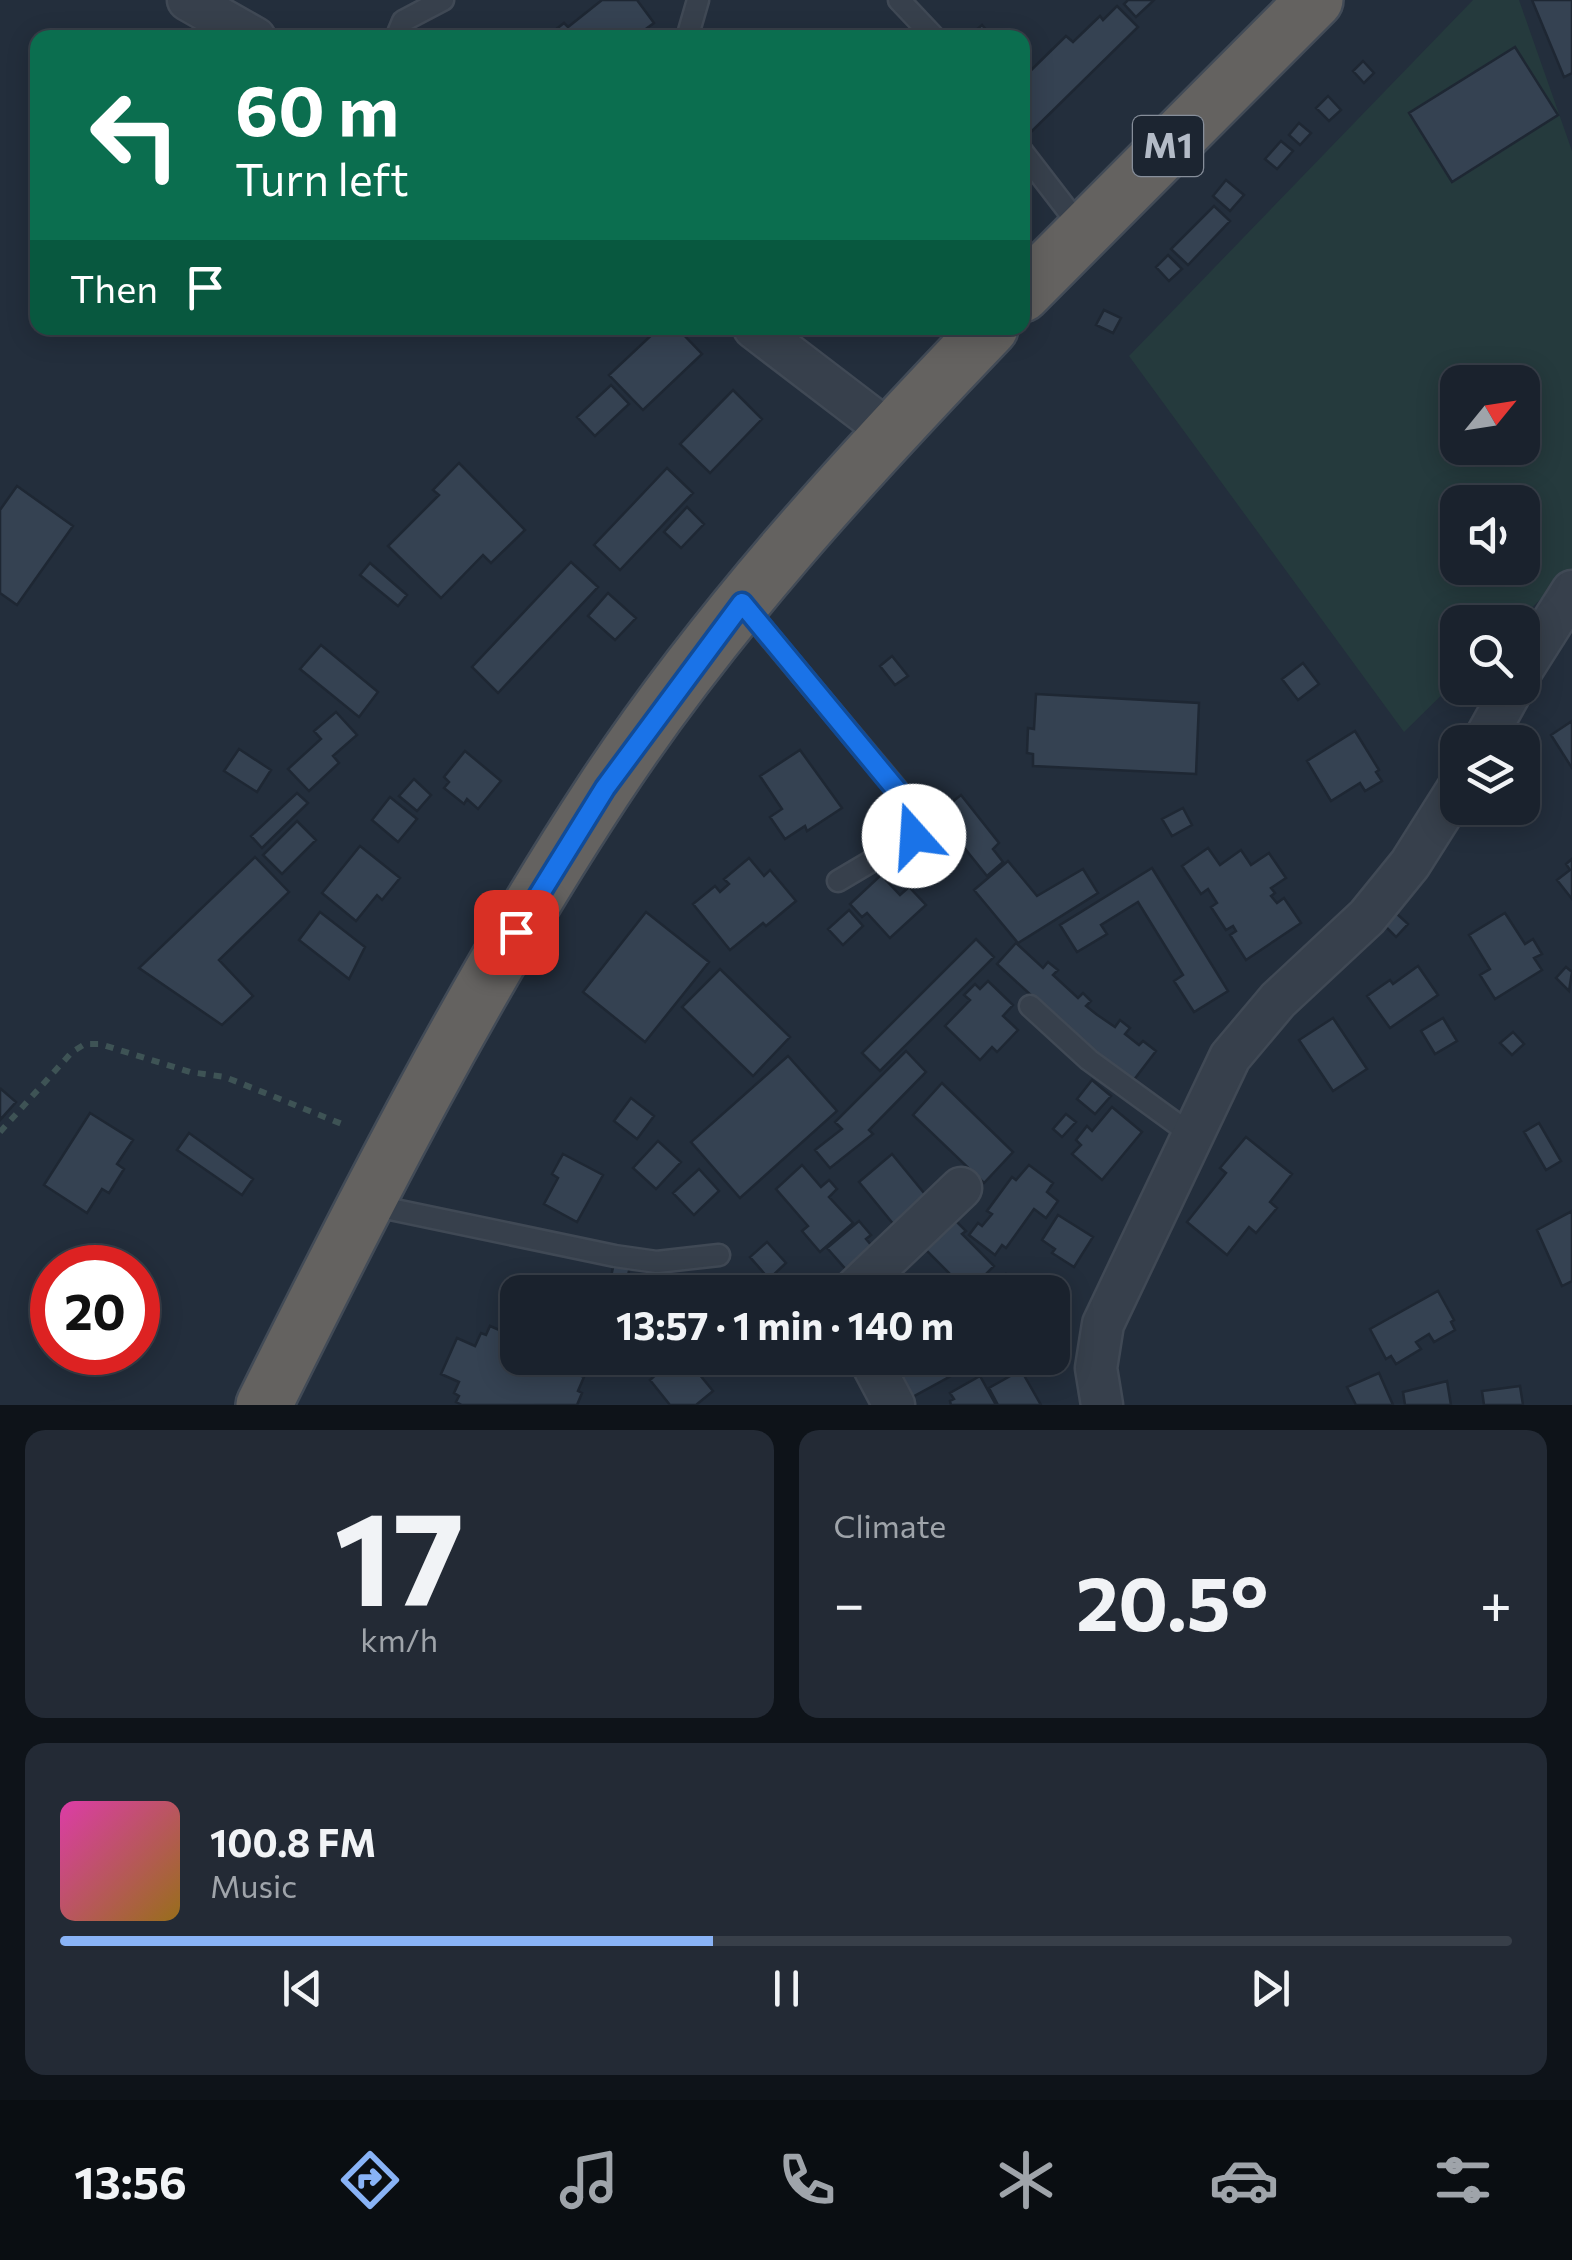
<!DOCTYPE html>
<meta charset="utf-8">
<style>
:root{--surface:#1a222d;--page:#232a35;--text:#f1f3f6;--muted:#9fa4aa;--line:#383f49;--accent:#89b3f6}
body{margin:0;font-family:Commissioner,sans-serif;background:var(--page);color:var(--text);height:100vh;display:flex;flex-direction:column;font-size:38px;white-space:nowrap}
*{box-sizing:border-box;margin:0}
p{font-size:32px;color:var(--muted)}
.icon{flex:none;width:55px;height:55px;fill:none;stroke:currentColor;stroke-width:2;stroke-linecap:round;stroke-linejoin:round}
.map{position:relative;height:1405px;overflow:hidden}
.sheet{display:flex;flex-direction:column;gap:25px;padding:25px;background:#0e1319;flex:1}
.sheet>*{flex:none}
.guide{position:absolute;left:30px;top:30px;width:1000px;height:305px;border-radius:20px;box-shadow:0 5px 25px #0003,0 0 0 2px var(--line);background:#0b6e4f;color:#fff;overflow:hidden}
.needle{width:65px;rotate:60deg}
.tools{position:absolute;left:1440px;top:365px;display:grid;gap:20px}
.tools a{display:grid;place-items:center;width:100px;height:100px;border-radius:20px;background:var(--surface);box-shadow:0 5px 25px #0003,0 0 0 2px var(--line);font-size:50px}
.speed{position:absolute;left:30px;top:1245px;display:flex;gap:20px;font-size:50px;font-weight:700;text-align:center}
.speed>*{display:grid;place-content:center;width:130px;height:130px;border-radius:50%;background:var(--surface);box-shadow:0 5px 25px #0003,0 0 0 2px var(--line);line-height:1}
.speed .limit{border:15px solid #d22;background:#fff;color:#111}
.pin{position:absolute;display:grid;place-items:center;width:85px;height:85px;color:#fff;margin:-42px;border-radius:20px;box-shadow:0 5px 15px #0006}
.me{position:absolute;width:110px;margin:-55px;rotate:341deg;stroke-linejoin:round;filter:drop-shadow(0 0 8px #0008)}
.turn{display:flex;align-items:center;gap:35px;height:210px;padding:0 40px;font-size:45px}
.turn .icon{width:130px;height:130px;stroke-width:2.5}
.turn b{display:block;font-size:70px;line-height:85px}
.then{display:flex;align-items:center;height:95px;padding:0 40px;background:#0003;gap:20px;font-size:38px}
.big{font-size:75px;font-weight:700;line-height:1.1}
.sheet .tile{flex:1;display:flex;flex-direction:column;justify-content:center;gap:15px;min-width:0;padding:0 35px;border-radius:20px;background:var(--page)}
.sheet .dial{align-items:center;gap:0}
.dial b{font-size:130px;line-height:1}
.song{display:flex;align-items:center;gap:30px}
.cover{width:120px;height:120px;border-radius:15px;background:linear-gradient(135deg,hsl(320 70% 55%),hsl(40 70% 35%))}
.played{height:10px;border-radius:5px;background:linear-gradient(90deg,var(--accent) 45%,var(--line) 45%)}
.keys{display:flex;justify-content:space-around;direction:ltr}
.heat{display:flex;justify-content:space-between;align-items:center;font-size:55px;direction:ltr}
.sheet .tiles{flex:1;display:grid;gap:25px;grid-template-columns:1fr 1fr}
.tile:last-child{grid-column:span 2}
.trip{position:absolute;left:500px;top:1275px;width:570px;height:100px;border-radius:20px;background:var(--surface);box-shadow:0 5px 25px #0003,0 0 0 2px var(--line);font-weight:700;line-height:100px;text-align:center}
.dock{display:flex;height:160px;justify-content:space-around;align-items:center;background:#0a0e12;color:var(--muted)}
.dock .icon{width:70px;height:70px}
.dock .selected{color:var(--accent)}
.dock b{font-size:45px;color:var(--text)}
.map>svg:first-child{display:block}
</style>
<div class="map">
<svg width="1572" height="1405" viewBox="0 0 1572 1405">
<rect width="100%" height="100%" fill="#232e3c"/>
<path fill="#253a3d" fill-rule="evenodd" d="M1473,0H1519L1572,151V569L1517,622H1458L1457,680L1404,732L1129,356ZM1458,382H1522V448H1458ZM1458,502H1522V568H1458Z"/>
<path fill="#354252" stroke="#1e2733" stroke-width="2.5" d="M602,0H637L654,23L639,34L641,38H545L564,23L568,27Z
M1128,0H1154L1136,17L1124,4Z
M1532,0H1572V73L1564,77Z
M1117,6L1138,27L1032,131L1022,122V79L1066,36L1073,42L1100,16L1103,20Z
M982,25L993,38H967Z
M1515,47L1558,115L1452,182L1409,113Z
M1363,61L1374,73L1364,83L1353,71Z
M1328,96L1341,110L1329,121L1316,108Z
M1299,123L1311,133L1300,145L1289,135Z
M1281,141L1293,151L1277,169L1265,159Z
M1226,180L1244,195L1230,211L1213,196Z
M1214,206L1230,221L1188,265L1171,249Z
M1168,255L1182,269L1169,281L1156,267Z
M1104,310L1121,318L1113,333L1096,325Z
M659,328H677L702,354L643,410L609,375Z
M611,385L629,404L595,436L577,417Z
M733,390L762,419L710,473L680,444Z
M459,463L525,530L491,563L483,555L441,598L388,546L439,495L433,490Z
M667,468L693,493L620,570L594,545Z
M17,486L73,526L17,605L0,593V510Z
M687,507L704,524L681,548L664,532Z
M571,562L598,587L498,693L472,667Z
M370,563L407,595L398,606L360,575Z
M608,593L636,618L615,640L588,616Z
M321,645L378,692L359,717L300,669Z
M892,656L908,676L895,685L880,666Z
M1303,663L1319,684L1298,700L1282,679Z
M1036,694L1199,703L1196,774L1033,766V754L1027,753L1028,728L1034,729Z
M336,712L357,735L333,756L339,763L309,791L288,769L321,739L314,731Z
M1572,721V768L1551,735Z
M1355,731L1379,770L1376,772L1382,781L1365,791L1360,783L1331,801L1307,761Z
M239,749L271,770L257,792L224,771Z
M800,750L842,808L807,831L805,826L785,839L770,817L782,809L760,776Z
M465,751L501,781L478,809L467,799L464,804L444,788L449,782L444,777Z
M414,779L431,795L417,811L399,796Z
M297,793L308,803L262,848L251,836Z
M961,795L999,843L993,849L1003,862L987,876L937,814Z
M390,797L417,819L398,842L372,820Z
M1183,808L1192,825L1172,836L1162,819Z
M297,821L316,840L282,874L263,855Z
M360,846L400,878L382,900L377,895L356,921L322,893Z
M1208,848L1220,865L1241,850L1251,865L1269,853L1286,878L1271,888L1275,893L1271,896L1277,903L1284,898L1301,923L1246,960L1230,935L1236,931L1233,926L1226,930L1211,907L1217,903L1208,889L1201,894L1182,866Z
M255,857L289,892L219,960L253,996L222,1025L139,968Z
M749,858L764,876L770,870L796,901L766,926L763,923L730,950L693,904L715,886L720,892L729,884L724,879Z
M1572,859V899L1557,880L1570,870L1566,864Z
M1008,861L1037,896L1083,869L1098,893L1018,943L974,890Z
M1152,868L1228,991L1194,1012L1174,981L1183,975L1138,902L1101,925L1107,934L1077,952L1060,925Z
M881,875L900,895L909,887L926,905L890,938L867,913L862,917L850,904Z
M849,910L863,926L843,945L828,929Z
M320,912L365,947L349,979L299,940Z
M646,912L709,962L645,1042L583,992Z
M1396,913L1408,924L1396,937L1384,925Z
M1505,913L1525,944L1533,939L1542,954L1534,958L1542,970L1495,999L1480,975L1490,969L1469,935Z
M976,939L994,957L880,1071L862,1053Z
M1016,943L1043,968L1048,962L1058,970L1053,975L1078,998L1083,993L1091,1001L1086,1006L1096,1014L1115,1027L1120,1020L1130,1028L1125,1034L1139,1045L1143,1041L1156,1051L1133,1081L1078,1038L997,964Z
M1418,966L1438,995L1390,1028L1367,996L1390,980L1393,984Z
M1566,967L1572,972L1569,991L1556,978Z
M720,969L790,1037L753,1076L682,1007Z
M988,981L1013,1005L1003,1016L1018,1030L997,1052L992,1047L980,1060L945,1026L970,1000L964,995L975,984L980,989Z
M1333,1018L1367,1069L1333,1091L1299,1040Z
M1443,1018L1457,1041L1435,1054L1421,1031Z
M1513,1032L1524,1044L1512,1055L1500,1043Z
M906,1051L926,1072L869,1130L873,1134L830,1168L815,1150L842,1129L835,1122Z
M788,1056L837,1111L740,1198L691,1142Z
M1092,1080L1111,1096L1095,1114L1077,1099Z
M942,1083L1013,1152L984,1183L913,1115Z
M1,1089L16,1102L0,1120V1091Z
M631,1098L654,1116L637,1139L614,1121Z
M1112,1107L1142,1132L1102,1180L1072,1154L1081,1145L1076,1140L1087,1126L1092,1131Z
M90,1113L133,1140L117,1164L124,1169L109,1193L102,1189L87,1213L44,1185Z
M1066,1114L1076,1122L1062,1137L1053,1129Z
M1539,1123L1561,1161L1546,1170L1524,1132Z
M189,1133L253,1179L242,1195L177,1150Z
M1246,1137L1292,1174L1270,1202L1277,1208L1256,1233L1249,1227L1227,1255L1187,1222L1226,1173L1220,1168Z
M658,1141L681,1162L656,1189L633,1168Z
M563,1154L603,1175L577,1222L544,1204L558,1178L552,1174Z
M892,1154L933,1204L899,1231L859,1182Z
M802,1165L821,1187L829,1180L837,1189L829,1197L853,1223L820,1252L802,1231L808,1226L776,1189Z
M1029,1165L1053,1183L1047,1192L1058,1201L1046,1218L1034,1209L1006,1248L1002,1245L995,1255L969,1235L978,1223L982,1226L992,1214L987,1211L1012,1177L1016,1180Z
M699,1169L719,1191L694,1215L673,1193Z
M1572,1211V1281L1562,1286L1537,1230Z
M950,1215L966,1231L962,1234L994,1266L968,1292L921,1245Z
M1058,1215L1093,1237L1074,1267L1052,1253L1055,1249L1042,1240Z
M859,1221L871,1235L866,1239L877,1252L850,1274L827,1248Z
M767,1242L786,1263L769,1279L750,1257Z
M614,1263L630,1266L626,1285L610,1281Z
M1006,1274L1028,1292H991Z
M788,1275L804,1292H771Z
M1438,1291L1454,1320L1451,1322L1455,1330L1434,1342L1429,1334L1416,1342L1421,1349L1396,1364L1391,1356L1386,1359L1370,1329Z
M490,1326L518,1338V1358H540L584,1377L578,1391L582,1393L577,1405H462L456,1402L459,1396L454,1393L459,1382L441,1374L457,1338L475,1346L481,1333L486,1335Z
M1052,1339L1063,1351L1038,1372L1025,1358H1052Z
M648,1358H686L713,1391L696,1405H670L650,1380L660,1371Z
M895,1358H967L971,1365L905,1401L888,1371L899,1364Z
M1021,1370L1041,1405H998L989,1388Z
M1379,1373L1393,1405H1356L1347,1387Z
M980,1376L996,1405H951L950,1401L954,1399L950,1393Z
M1447,1381L1451,1405H1405L1403,1392Z
M1520,1386L1523,1405H1484L1482,1391Z"/>
<g fill="none" stroke-linecap="round" stroke-linejoin="round">
<g stroke="#404955" stroke-width="25">
<path id="service" d="M899,0L935,38
M396,38L403,21L443,0
M687,38L698,0
M1022,151L1082,229
M743,605L915,811L914,836L838,881
M1030,1006L1089,1060L1192,1135
M371,1205L615,1256L657,1262L719,1255"/>
</g>
<g stroke="#404955" stroke-width="45">
<path id="minor" d="M188,0L255,38
M754,328L890,432
M1522,670L1572,591
M1483,742L1513,688
M852,1292L961,1188
M869,1358L894,1405
M1102,1405L1096,1368L1103,1324L1230,1057L1278,1000L1367,917L1410,864L1458,788"/>
</g>
<g stroke="#424b57" stroke-width="60">
<path id="trunk" d="M1022,294L1315,0
M264,1405C368,1196 475,986 603,791C714,622 851,473 990,328"/>
</g>
<path stroke="#3e5355" stroke-width="6" stroke-dasharray="8 8" stroke-linecap="butt" d="M0,1132L72,1052L85,1044H100L190,1072L225,1077L347,1126"/>
<use href="#service" stroke="#37404c" stroke-width="20"/>
<use href="#minor" stroke="#37404c" stroke-width="40"/>
<use href="#trunk" stroke="#646260" stroke-width="55"/>
</g>
<g fill="none" stroke-linecap="round" stroke-linejoin="round">
<g stroke="#114b97" stroke-width="25">
<path id="route" d="M516,932L605,788L742,603L914,811V836"/>
</g>
<use href="#route" stroke="#1a73e8" stroke-width="18"/>
</g>
<g text-anchor="middle" stroke-width="10" stroke-linejoin="round" paint-order="stroke">
<rect fill="#1c2531" stroke="#868e9a" stroke-width="2.5" x="1133" y="116" width="70" height="60" rx="8"/>
<g font-size="35" font-weight="bold" fill="#b3bbc7">
<text x="1168" y="158">M1</text>
</g>
</g>
</svg>
<div class="tools">
<a><svg class="needle" viewBox="-14 -14 28 28"><path d="M0-13l5 13h-10z" fill="#e53935"/><path d="M0 13l5-13h-10z" fill="#9fa4aa"/></svg></a>
<a><svg class="icon" aria-label="sound" viewBox="0 0 24 24"><path d="M4 9h4l5-4v14l-5-4H4zM17 9q2 3 0 6"/></svg></a>
<a><svg class="icon" aria-label="search" viewBox="0 0 24 24"><circle cx="10" cy="10" r="6"/><path d="M15 15l6 6"/></svg></a>
<a><svg class="icon" aria-label="layers" viewBox="0 0 24 24"><path d="M12 4l9 5-9 5-9-5zM3 14l9 5 9-5"/></svg></a>
</div>
<div class="speed"><div class="limit">20</div></div>
<div class="pin" style="left:516px;top:932px;background:#d93025"><svg class="icon" aria-label="arrive" viewBox="0 0 24 24"><path d="M6 21V4h12l-3 4 3 4H6"/></svg></div>
<svg class="me" style="left:914px;top:836px" viewBox="-20 -20 40 40"><circle r="19" fill="#fff"/><path d="M0-13L10 11 0 6-10 11z" fill="#1a73e8"/></svg>
<div class="trip">13:57 · 1 min · 140 m</div>
<div class="guide">
<div class="turn"><svg class="icon" aria-label="left" viewBox="0 0 24 24"><path d="M17 20v-9H6M10 6l-5 5 5 5"/></svg><div><b>60 m</b>Turn left</div></div>
<div class="then">Then<svg class="icon" aria-label="arrive" viewBox="0 0 24 24"><path d="M6 21V4h12l-3 4 3 4H6"/></svg></div>
</div>
</div>
<section class="sheet">
<div class="tiles">
<div class="tile dial"><b>17</b><p>km/h</p></div>
<div class="tile"><p>Climate</p>
<div class="heat"><a>−</a><b class="big">20.5°</b><a>+</a></div>
</div>
<div class="tile">
<div class="song"><i class="cover"></i><div><b>100.8 FM</b><p>Music</p></div></div>
<div class="played"></div>
<div class="keys"><svg class="icon" aria-label="previous" viewBox="0 0 24 24"><path d="M18 5L8 12l10 7zM5 5v14"/></svg><svg class="icon" aria-label="pause" viewBox="0 0 24 24"><path d="M8 5v14M16 5v14"/></svg><svg class="icon" aria-label="next" viewBox="0 0 24 24"><path d="M6 5l10 7-10 7zM19 5v14"/></svg></div>
</div>
</div>
</section>
<nav class="dock">
<b>13:56</b>
<svg class="icon selected" aria-label="directions" viewBox="0 0 24 24"><path d="M12 3l9 9-9 9-9-9zM9 14v-3h6M13 9l2 2-2 2"/></svg>
<svg class="icon" aria-label="music" viewBox="0 0 24 24"><path d="M9 18V5l10-2v13"/><circle cx="6" cy="18" r="3"/><circle cx="16" cy="16" r="3"/></svg>
<svg class="icon" aria-label="phone" viewBox="0 0 24 24"><path d="M5 4h4l2 5-3 2q2 4 5 5l2-3 5 2v4C11 20 4 13 5 4z"/></svg>
<svg class="icon" aria-label="climate" viewBox="0 0 24 24"><path d="M12 3v18M4 7l16 10M4 17L20 7"/></svg>
<svg class="icon" aria-label="car" viewBox="0 0 24 24"><path d="M5 17H2v-5l4-1 3-4h7l3 4 3 1v5h-3M9 17h6M6 11h13"/><circle cx="7" cy="17" r="2"/><circle cx="17" cy="17" r="2"/></svg>
<svg class="icon" aria-label="filters" viewBox="0 0 24 24"><path d="M4 7h16M4 17h16"/><circle cx="9" cy="7" r="2"/><circle cx="15" cy="17" r="2"/></svg>
</nav>
